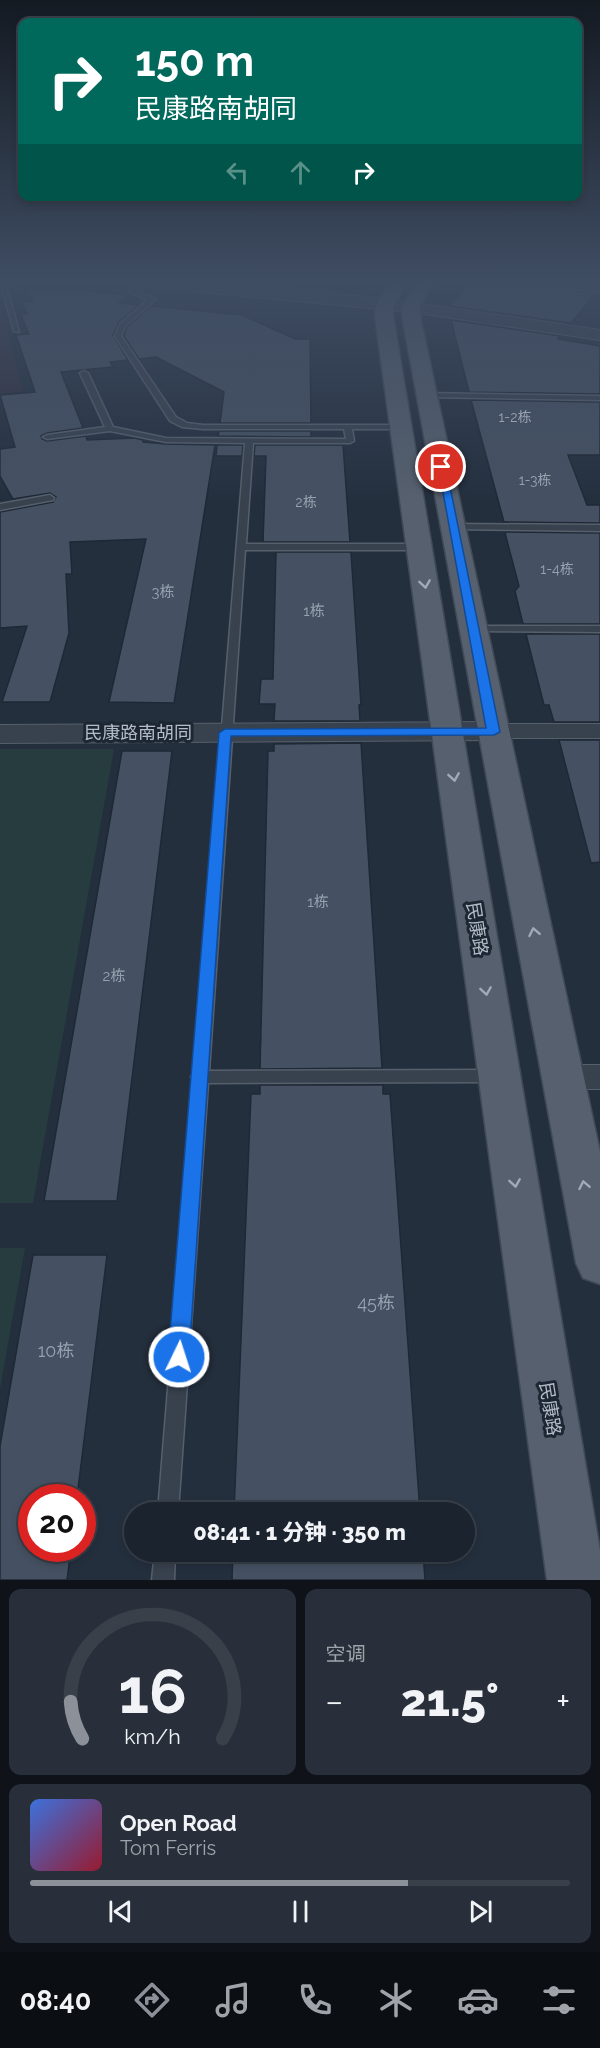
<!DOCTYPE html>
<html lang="zh">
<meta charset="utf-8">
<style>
:root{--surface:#1b232e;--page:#282f3a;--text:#f1f3f6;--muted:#a0a4aa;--line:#39404a;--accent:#8c9099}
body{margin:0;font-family:Raleway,"Noto Sans SC",sans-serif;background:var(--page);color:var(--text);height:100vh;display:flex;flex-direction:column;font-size:22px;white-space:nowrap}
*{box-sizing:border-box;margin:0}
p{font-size:20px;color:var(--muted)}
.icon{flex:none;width:33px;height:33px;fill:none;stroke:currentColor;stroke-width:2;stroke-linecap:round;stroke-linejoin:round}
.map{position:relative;height:1580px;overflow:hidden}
.sheet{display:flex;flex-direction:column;gap:9px;padding:9px;background:#0f1319;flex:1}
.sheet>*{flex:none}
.hud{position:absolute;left:18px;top:18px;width:564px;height:183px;border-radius:12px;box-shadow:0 3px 9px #0003,0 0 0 2px var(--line);background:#00695c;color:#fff;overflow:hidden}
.speed{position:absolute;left:18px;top:1484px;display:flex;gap:12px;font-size:30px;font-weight:700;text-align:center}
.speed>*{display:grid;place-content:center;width:78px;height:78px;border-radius:50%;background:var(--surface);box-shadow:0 3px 9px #0003,0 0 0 2px var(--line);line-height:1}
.speed .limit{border:9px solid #d22;background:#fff;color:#111}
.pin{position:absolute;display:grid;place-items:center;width:51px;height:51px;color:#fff;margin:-26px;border:3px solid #fff;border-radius:50%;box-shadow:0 2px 6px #0007}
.me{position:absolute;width:66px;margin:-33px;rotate:4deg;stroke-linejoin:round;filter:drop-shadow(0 0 4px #0008)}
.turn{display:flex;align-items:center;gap:21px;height:126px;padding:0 18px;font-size:27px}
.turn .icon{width:78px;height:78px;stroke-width:2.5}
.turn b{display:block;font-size:42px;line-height:51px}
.lanes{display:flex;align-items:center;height:57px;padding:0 18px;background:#0003;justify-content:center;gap:30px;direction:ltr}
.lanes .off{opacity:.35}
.big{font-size:45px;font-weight:800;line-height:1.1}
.sheet .card{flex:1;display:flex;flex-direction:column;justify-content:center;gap:9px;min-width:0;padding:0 21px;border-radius:12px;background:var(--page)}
.sheet .dial{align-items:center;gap:0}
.dial svg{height:156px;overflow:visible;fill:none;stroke:var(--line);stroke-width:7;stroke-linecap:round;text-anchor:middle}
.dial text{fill:var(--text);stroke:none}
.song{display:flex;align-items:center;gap:18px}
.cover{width:72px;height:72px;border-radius:9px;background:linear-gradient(135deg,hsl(220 70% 55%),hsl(350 70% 35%))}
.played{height:6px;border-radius:3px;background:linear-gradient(90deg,var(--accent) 70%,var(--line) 70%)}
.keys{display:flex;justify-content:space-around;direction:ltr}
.heat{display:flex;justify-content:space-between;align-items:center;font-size:33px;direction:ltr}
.sheet .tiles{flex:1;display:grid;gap:9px;grid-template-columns:1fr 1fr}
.card:last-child{grid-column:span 2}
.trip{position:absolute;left:124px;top:1502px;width:351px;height:60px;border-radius:30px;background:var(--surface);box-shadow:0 3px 9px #0003,0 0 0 2px var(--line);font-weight:800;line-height:60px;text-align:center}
.menu{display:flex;height:96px;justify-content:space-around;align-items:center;background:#0b0e12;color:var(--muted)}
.menu .icon{width:42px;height:42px}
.menu .selected{color:var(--accent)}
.menu b{font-size:27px;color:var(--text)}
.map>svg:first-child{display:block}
</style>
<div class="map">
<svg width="600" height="1580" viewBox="0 0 600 1580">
<rect width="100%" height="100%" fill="#242f3e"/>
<path fill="#32303f" d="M0,305L23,391L0,394Z"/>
<path fill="#263c3f" d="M0,749H114L33,1203H0Z
M0,1248H25L0,1389Z"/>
<path fill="#455162" stroke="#1f2835" stroke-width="1.5" d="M471,281H516L595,294L571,323L450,306Z
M59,288L129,295L119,303L139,305L119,322L113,335L128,360L110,362L113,367L61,372L83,428L47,433L41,436L42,439L47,441L86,436L87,440L134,438L143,440V442L166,444L215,445L174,703L109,702L146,539L70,542L72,574H66L69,633L50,702H2L27,626L0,628V512L53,502L56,497L50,493L13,499L0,476V449L15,447L0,395L35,392L16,335L29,334L21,315L27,314L21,302L33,301L28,291Z
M151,306L242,315L295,339H310L311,423H220L224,392L156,357L139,359L124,336L127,327Z
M451,320L560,336L558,339L600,346V394L469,392Z
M471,400L600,402V455H568L587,505H600V523L504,522Z
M219,431H311V437L218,436Z
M217,445H243L242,456H216Z
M255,445H343L350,542H263L266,456H254Z
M507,532L600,533V624H523L515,591L519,586L505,533Z
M276,552H351L361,705H359L360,721H274L275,704H259L261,679H273Z
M526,634H600V722H554L549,705H544Z
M559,740H600V862L591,863Z
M361,743L382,1068L260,1069L268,751H274V744Z
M122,751H172L117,1201H44Z
M260,1085H383V1094H390L420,1512H234L251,1094H260Z
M33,1255H107L77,1497H32V1548H71L67,1580H0V1446Z
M233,1551H423L425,1580H232Z"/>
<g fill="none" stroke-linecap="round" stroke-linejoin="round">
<g stroke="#565f6c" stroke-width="3">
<path id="service" d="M0,281H5L19,332L14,331Z
M139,281L145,282L135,290L156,299L125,326L121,336L176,417L187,423L203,425H400L404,427L400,429H352L354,441L350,443H253L246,544H419L424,547L419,550H245L209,1071L495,1070L500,1072L503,1076L500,1080L495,1082L208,1083L178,1512H158L193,1080L191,1077L194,1073L245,443L166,442L110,431L47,439L43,437L47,435L105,427L80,373L84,371L88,373L113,427L166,438L346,439L344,429H203L182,427L170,421L115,336L120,324L148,300L128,291Z
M518,281H539L599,290L596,292Z
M424,393L600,396V400L427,397L423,395Z
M50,495L54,498L53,500L0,510V504Z
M453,524L600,525V531L450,529V525Z
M473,626H600V632L469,631V627Z
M155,1551H175L174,1580H152Z"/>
</g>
<g stroke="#565f6c" stroke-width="2">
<path id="minor" d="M494,724H600V738H494L485,736L482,731L485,726Z
M563,1065H600V1089H563L552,1086L547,1077L552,1068Z"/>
</g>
<g stroke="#565f6c" stroke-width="2">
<path id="tertiary" d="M130,281C287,281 445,307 600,330V340L411,312L138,286Z
M494,722L505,725L509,731L505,737L494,740L0,743V725Z"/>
</g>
<g stroke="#414a57" stroke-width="3">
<path id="primary" d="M391,281H408L394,305L393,316L600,1551V1580H547L375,316L376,305Z
M417,281H434L420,307L421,321L600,1152V1284L583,1278L576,1263L403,321L402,307Z"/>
</g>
<use href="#service" fill="#38414e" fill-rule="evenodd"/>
<use href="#minor" fill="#38414e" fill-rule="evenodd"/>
<use href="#tertiary" fill="#38414e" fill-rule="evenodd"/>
<use href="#primary" fill="#56606e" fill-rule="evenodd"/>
</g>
<defs><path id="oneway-chevron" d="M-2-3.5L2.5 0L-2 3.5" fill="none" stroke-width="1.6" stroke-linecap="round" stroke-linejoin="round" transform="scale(1.5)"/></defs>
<g stroke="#a1aab7">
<use href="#oneway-chevron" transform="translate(425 584) rotate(81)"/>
<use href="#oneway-chevron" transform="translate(454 777) rotate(81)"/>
<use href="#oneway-chevron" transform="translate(534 932) rotate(-101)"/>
<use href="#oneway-chevron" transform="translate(486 991) rotate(81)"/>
<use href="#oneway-chevron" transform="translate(515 1183) rotate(81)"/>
<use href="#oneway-chevron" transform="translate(584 1185) rotate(-101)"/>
</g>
<linearGradient id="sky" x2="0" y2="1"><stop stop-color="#141a22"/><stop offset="0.56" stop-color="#3f4d63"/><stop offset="1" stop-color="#3f4d63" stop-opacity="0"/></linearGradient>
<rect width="600" height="502" fill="url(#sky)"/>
<path fill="#1a73e8" stroke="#114b97" stroke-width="1.5" d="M438,465L446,467L500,732L494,735L231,736L189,1357L186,1364L179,1367L171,1364L168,1357L219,733L225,729L486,728Z"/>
<g text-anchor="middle" stroke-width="6" stroke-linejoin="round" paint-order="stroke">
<g font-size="14" fill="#98a1af">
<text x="515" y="422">1-2栋</text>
<text x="535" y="485">1-3栋</text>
<text x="306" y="507">2栋</text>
<text x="557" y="574">1-4栋</text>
</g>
<g font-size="15" fill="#98a1af">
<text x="163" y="597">3栋</text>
<text x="314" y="616">1栋</text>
<text x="318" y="907">1栋</text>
<text x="114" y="981">2栋</text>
</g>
<g font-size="18" fill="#b4bcc9" stroke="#1d2633">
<text x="138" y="739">民康路南胡同</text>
<text transform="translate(477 929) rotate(81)" y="6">民康路</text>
<text transform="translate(550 1409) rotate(81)" y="6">民康路</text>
</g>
<g font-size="18" fill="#98a1af">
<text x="376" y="1309">45栋</text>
<text x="56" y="1357">10栋</text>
</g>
</g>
</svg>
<div class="speed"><div class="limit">20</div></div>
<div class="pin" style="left:441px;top:467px;background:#d93025"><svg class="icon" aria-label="arrive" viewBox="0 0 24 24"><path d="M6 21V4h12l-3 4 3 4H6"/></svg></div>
<svg class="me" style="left:179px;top:1357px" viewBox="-20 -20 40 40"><circle r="17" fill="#1a73e8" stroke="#fff" stroke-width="3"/><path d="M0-11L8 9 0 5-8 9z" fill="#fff"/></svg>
<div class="trip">08:41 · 1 分钟 · 350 m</div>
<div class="hud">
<div class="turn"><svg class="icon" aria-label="right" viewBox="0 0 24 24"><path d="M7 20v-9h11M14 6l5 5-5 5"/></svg><div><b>150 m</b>民康路南胡同</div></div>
<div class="lanes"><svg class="icon off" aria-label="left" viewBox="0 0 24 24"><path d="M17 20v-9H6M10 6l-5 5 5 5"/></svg><svg class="icon off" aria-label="ahead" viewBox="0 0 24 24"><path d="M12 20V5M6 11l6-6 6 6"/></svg><svg class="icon" aria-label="right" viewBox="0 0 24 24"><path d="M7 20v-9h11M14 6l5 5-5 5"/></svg></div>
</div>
</div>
<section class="sheet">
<div class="tiles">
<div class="card dial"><svg viewBox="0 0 100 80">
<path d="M14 69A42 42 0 1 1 86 69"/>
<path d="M14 69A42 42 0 0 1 8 50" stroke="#8c9099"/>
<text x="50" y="56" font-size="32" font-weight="700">16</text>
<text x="50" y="72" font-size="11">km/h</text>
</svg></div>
<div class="card"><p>空调</p>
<div class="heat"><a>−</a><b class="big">21.5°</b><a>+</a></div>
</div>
<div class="card">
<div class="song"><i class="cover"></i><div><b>Open Road</b><p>Tom Ferris</p></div></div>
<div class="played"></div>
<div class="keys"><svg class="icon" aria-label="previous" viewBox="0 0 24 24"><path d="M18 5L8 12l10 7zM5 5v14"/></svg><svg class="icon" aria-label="pause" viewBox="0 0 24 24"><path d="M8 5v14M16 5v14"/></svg><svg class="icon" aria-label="next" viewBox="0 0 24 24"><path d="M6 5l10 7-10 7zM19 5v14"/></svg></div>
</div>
</div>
</section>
<nav class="menu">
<b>08:40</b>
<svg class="icon selected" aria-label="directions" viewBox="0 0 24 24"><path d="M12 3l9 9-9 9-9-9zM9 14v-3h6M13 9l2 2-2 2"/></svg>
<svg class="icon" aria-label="music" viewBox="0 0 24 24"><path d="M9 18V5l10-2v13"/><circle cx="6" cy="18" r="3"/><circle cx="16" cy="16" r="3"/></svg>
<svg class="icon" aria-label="phone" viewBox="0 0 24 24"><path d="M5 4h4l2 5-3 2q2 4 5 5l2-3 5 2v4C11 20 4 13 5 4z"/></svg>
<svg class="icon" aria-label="climate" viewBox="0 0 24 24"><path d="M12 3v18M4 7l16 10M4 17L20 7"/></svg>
<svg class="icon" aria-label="car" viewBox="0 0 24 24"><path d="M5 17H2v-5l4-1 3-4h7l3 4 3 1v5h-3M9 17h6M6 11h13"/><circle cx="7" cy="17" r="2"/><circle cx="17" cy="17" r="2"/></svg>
<svg class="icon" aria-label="filters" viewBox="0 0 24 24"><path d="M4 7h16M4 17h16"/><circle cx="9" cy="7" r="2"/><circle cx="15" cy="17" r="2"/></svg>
</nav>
